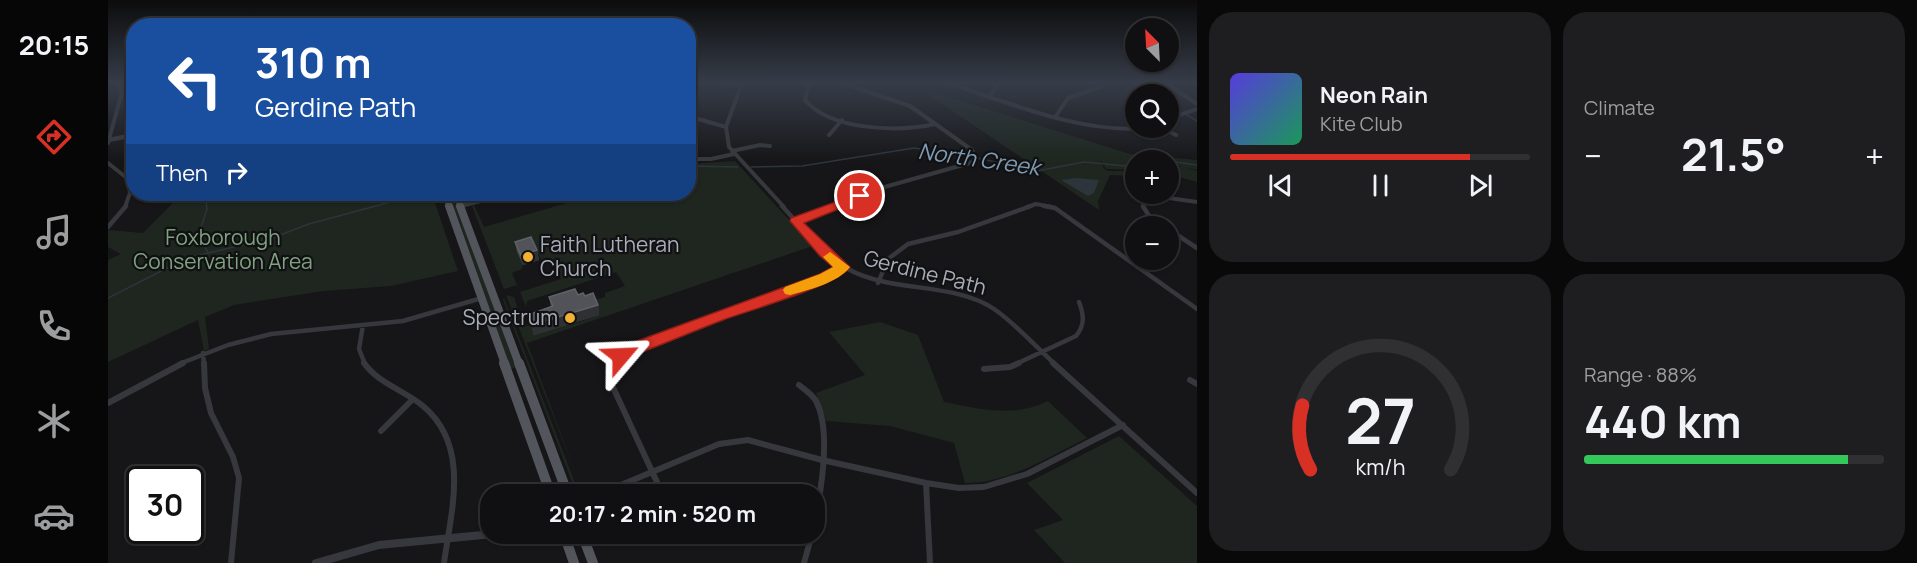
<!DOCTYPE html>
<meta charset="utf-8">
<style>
:root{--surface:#101012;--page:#1e1e20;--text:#f1f3f6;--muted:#9c9d9f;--line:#303032;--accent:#d93025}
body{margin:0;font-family:Manrope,sans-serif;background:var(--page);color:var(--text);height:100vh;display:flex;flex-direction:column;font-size:22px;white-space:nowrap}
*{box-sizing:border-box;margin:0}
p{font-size:20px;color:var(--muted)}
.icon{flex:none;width:33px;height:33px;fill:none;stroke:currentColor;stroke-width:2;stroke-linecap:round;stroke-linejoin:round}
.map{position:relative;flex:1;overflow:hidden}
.details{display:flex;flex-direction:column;gap:12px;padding:12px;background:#09090a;width:720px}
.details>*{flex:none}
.hud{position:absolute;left:18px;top:18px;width:570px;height:183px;border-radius:24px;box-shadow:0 2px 4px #0004,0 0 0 2px var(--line);background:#1a4fa0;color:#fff;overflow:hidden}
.needle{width:39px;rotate:336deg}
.controls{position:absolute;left:1017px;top:18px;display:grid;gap:12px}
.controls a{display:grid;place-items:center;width:54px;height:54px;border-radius:50%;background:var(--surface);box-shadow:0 2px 4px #0004,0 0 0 2px var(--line);font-size:30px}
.speed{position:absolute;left:18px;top:466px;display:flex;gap:12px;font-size:30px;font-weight:700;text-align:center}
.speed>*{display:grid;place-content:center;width:78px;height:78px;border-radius:50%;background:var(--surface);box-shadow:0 2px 4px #0004,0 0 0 2px var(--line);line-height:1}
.speed .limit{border:3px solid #111;border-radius:9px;background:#fff;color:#111}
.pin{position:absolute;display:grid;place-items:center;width:51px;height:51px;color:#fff;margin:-26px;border:3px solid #fff;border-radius:50%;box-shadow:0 2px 6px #0007}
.me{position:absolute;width:66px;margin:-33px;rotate:64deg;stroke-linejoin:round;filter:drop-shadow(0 0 4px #0008)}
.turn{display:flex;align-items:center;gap:21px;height:126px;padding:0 30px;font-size:27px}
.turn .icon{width:78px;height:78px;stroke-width:2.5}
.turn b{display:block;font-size:42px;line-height:51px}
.then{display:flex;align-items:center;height:57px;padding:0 30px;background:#0003;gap:12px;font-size:22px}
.big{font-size:45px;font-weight:700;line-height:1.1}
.details .tile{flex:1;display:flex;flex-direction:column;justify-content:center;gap:9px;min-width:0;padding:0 21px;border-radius:24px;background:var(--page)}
.details .dial{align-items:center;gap:0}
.dial svg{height:156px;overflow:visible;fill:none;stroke:var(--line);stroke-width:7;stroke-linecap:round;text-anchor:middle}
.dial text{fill:var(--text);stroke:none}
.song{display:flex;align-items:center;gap:18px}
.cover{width:72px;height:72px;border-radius:9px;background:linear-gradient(135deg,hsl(250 70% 55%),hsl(150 70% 35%))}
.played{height:6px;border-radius:3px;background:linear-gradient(90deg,var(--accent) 80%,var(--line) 80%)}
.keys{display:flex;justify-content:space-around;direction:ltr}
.heat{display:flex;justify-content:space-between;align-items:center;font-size:33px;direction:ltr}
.charge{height:9px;border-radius:4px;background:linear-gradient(90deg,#34c759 88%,var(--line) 0)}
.details .tiles{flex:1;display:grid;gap:12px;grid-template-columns:repeat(2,1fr)}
.trip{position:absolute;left:372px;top:484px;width:345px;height:60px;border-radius:24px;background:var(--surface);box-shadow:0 2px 4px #0004,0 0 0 2px var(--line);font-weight:700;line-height:60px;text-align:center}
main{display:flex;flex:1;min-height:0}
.dock{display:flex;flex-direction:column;width:108px;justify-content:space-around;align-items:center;background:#060607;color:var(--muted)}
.dock .icon{width:42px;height:42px}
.dock .selected{color:var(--accent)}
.dock b{font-size:27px;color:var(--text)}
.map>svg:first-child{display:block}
</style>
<main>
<nav class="dock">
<b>20:15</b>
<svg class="icon selected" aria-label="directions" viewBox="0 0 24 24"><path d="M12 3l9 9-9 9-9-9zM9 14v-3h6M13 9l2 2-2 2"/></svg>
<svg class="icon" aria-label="music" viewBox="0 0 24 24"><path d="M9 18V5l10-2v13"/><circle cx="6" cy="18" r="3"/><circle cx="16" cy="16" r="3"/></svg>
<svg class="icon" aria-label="phone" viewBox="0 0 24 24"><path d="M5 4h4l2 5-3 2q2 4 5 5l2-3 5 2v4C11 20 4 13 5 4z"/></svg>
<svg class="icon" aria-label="climate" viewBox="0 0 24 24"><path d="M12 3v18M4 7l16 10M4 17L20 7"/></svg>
<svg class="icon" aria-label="car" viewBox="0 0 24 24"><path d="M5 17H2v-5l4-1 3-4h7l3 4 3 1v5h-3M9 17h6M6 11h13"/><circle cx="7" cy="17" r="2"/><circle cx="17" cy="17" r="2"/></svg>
</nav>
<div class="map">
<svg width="1089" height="563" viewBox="0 0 1089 563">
<rect width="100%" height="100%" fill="#161618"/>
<path fill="#1e261f" d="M818,90L1022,154L1089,160V170L1079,168L1089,171V182L1068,176H1061V167H1075L1061,165L1060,160H1028L1027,170L998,169L992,159L996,169L1000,171H1027L1028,176L1002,175L990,201L991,210L818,93Z
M627,161L705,246L419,343L471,482L398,295L406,297L415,326L467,321L468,323L491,315L481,294L487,300L497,297V293L517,286L508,272L419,301L418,307L412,292L453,279L443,261L435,263L430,253L409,252L415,265L414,269L404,273L409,285L396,289L364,206L366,205L376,227L473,199V194H580L581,164Z
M67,194H324L350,271L283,286L215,291L126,305L97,317L101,349L96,351L90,320L0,362V260L13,254L0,247V230L35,233L65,203Z
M341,194H344L408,367L403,369Z
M396,298L467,483L465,485L395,300Z
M772,322L810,335L836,402C873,409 905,418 940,401L979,438C942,456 899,484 857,483L846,443L782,426L718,421L708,393L757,375L721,332Z
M1011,436L1089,506V563H957L926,530L955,520L919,483Z"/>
<path fill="#2c353c" d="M968,178L991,180L986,193L980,196L953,180Z"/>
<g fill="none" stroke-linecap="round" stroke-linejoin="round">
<path stroke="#2c353c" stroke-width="1.5" d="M1025,83L1041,94
M1060,106L1072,112
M1079,115L1089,121
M869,158L929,171L976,162L1028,167
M1048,160H1057
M1060,161L1089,165
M580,166L630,167
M643,167L694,166L806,148L865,157
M97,194L99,209L91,234L100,253
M0,298L79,258L164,238L201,224L312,194"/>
<path stroke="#37383d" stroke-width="4" d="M615,83L633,86
M634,83L618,127L621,147L676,207
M701,83L697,100C723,131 791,132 827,124
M840,83C900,102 973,134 1037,128
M1058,83L1089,104
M882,96L891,83
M580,116L618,127
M948,116L960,98L992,87
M1060,119L1089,109
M1054,128L1068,135
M721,135L734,120
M0,143L14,92L8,83
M624,151L652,145L662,146
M580,159H603L626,154
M0,163L20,179
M353,206L400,194
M17,207L22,193L20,179
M723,207L773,188L862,163L868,159L864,150L802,106L734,83
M919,207L928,204L944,207
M1035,207L1037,201L1054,197L1089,202"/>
<path stroke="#37383d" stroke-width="4.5" d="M674,206C695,228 713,255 740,269C783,293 847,282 886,309C908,324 927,346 947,364
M936,206L947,208L1089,309
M1035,206L1041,216L1056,226
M688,221L727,206
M0,227L18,206
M1060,229L1089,248
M770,283L780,259L800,244L850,232L923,206
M255,325L251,349L257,364
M95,353L96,364
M71,364L120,345L163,334L295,321L374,298
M507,364L524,350L717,278L735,267
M908,364L968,336C977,325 976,315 971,302"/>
<path stroke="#37383d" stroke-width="6" d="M96,363L97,388L103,413L125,457L131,478L123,563
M256,363C271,384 296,390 315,406C363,446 343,511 336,563
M509,363L504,372L503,383L555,495
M945,363L1089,493
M876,369L902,367L911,363
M1082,380L1089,384
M691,385C697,390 704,394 708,401C724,432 713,492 706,525
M0,403L75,363
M273,431L305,399
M818,483L822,563
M489,495L611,444L640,440L714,460L818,483L851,488L876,487L919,474L1015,425
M696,563L704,534"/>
<path stroke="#37383d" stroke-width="4.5" d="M0,140L26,135"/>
<path stroke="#37383d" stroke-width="8" d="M208,563L271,545L385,534"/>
<path stroke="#53555c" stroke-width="6" d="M337,194L342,207
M348,194L353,207"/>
<path stroke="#53555c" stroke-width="8" d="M341,206L397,364
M352,206L411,364"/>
<path stroke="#53555c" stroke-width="10" d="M396,363L443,495
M411,363L460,495
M456,534L466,563
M474,534L485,563"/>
</g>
<path fill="#47494d" d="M407,242L429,250L431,260L415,265L409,252Z
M470,295L477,296L490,305L491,315L426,335L420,315L443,307L441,297Z"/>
<path fill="#2f3033" d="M429,250L431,260L415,265L413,255Z
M490,305L491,315L426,335L423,325Z"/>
<path fill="#525359" stroke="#5f6168" stroke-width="1.5" d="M423,237L429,250L413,255L407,242Z
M467,289L470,295L475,293L477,296L485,293L490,305L423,325L420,315L445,306L441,297Z"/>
<linearGradient id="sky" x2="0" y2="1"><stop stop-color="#0c0c0d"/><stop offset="0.51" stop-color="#363c48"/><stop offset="1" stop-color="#363c48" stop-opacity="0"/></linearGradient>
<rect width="1089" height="162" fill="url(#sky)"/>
<path fill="#d93025" stroke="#8d1f18" stroke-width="1.5" d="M752,193L756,194V199L696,223L742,267C730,285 639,311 615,320C586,331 558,343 529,354C522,359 516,364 508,361L506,356L508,352L518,345L712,274L725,267L712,256L682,221L683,218Z"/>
<path fill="#f59e0b" d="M722,252L742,267C730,283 700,290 682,295L677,294L675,290L677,287L712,274L725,267L715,257Z"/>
<g fill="#f2b134" stroke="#111113" stroke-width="2">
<circle cx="420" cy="257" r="6"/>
<circle cx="462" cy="318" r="6"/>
</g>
<g text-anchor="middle" stroke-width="4.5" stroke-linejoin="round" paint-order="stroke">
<g font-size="21" fill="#7fa381" stroke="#111113">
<text x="115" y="245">Foxborough<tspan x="115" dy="24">Conservation Area</tspan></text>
</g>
<g font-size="21" fill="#a8adb8" stroke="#111113" text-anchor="start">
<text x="432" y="252">Faith Lutheran<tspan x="432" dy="24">Church</tspan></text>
<text x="450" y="325" text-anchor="end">Spectrum</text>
</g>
<g font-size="21" fill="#a8adb8" stroke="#111113">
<text transform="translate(817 273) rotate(14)" y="7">Gerdine Path</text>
</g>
<g font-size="22" font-style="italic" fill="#7f9bb3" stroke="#111113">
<text transform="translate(871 159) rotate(8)" y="8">North Creek</text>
</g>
</g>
</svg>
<div class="controls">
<a><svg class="needle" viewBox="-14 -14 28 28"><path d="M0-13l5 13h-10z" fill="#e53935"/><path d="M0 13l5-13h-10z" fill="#9c9d9f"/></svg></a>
<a><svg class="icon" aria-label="search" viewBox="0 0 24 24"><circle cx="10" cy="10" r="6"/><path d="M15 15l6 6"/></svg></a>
<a>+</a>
<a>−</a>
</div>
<div class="speed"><div class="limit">30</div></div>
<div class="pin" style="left:752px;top:196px;background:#d93025"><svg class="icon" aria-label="arrive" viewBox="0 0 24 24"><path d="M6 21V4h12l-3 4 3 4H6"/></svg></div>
<svg class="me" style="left:513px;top:356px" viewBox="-20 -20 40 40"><path d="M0-17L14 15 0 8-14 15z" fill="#d93025" stroke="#fff" stroke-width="4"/></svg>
<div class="trip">20:17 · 2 min · 520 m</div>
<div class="hud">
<div class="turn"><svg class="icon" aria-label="left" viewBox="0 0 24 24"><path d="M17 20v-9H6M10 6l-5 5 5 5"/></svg><div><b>310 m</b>Gerdine Path</div></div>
<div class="then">Then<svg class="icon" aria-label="right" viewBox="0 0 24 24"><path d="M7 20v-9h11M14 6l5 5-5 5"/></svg></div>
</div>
</div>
<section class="details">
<div class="tiles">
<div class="tile">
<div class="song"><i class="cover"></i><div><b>Neon Rain</b><p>Kite Club</p></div></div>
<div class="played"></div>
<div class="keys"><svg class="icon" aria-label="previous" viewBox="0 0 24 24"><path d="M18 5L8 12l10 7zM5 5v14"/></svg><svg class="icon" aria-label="pause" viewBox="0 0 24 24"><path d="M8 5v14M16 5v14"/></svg><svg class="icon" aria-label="next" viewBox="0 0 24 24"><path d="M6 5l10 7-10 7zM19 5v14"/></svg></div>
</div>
<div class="tile"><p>Climate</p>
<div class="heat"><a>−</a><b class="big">21.5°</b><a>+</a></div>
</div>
<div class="tile dial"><svg viewBox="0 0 100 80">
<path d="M14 69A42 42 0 1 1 86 69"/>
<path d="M14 69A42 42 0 0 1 10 36" stroke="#d93025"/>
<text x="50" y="56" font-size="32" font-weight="700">27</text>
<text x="50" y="72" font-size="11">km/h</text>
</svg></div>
<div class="tile"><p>Range · 88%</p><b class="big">440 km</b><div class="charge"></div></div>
</div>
</section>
</main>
